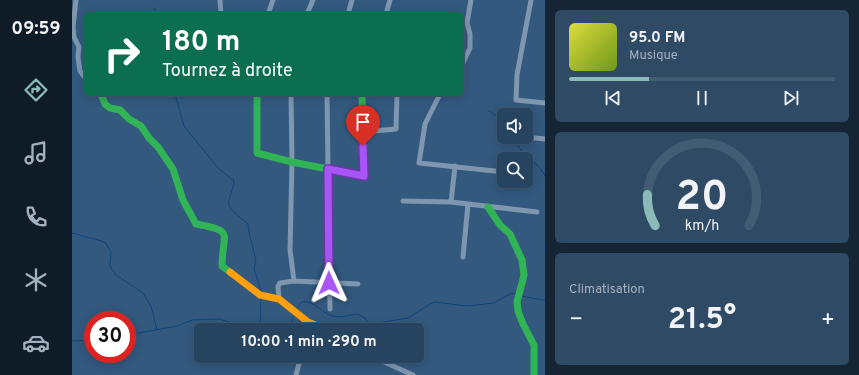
<!DOCTYPE html>
<html lang="fr">
<meta charset="utf-8">
<style>
:root{--surface:#26435f;--page:#2e4a65;--text:#f1f3f6;--muted:#a4b0bd;--line:#425c74;--accent:#8bbbb9}
body{margin:0;font-family:Overpass,sans-serif;background:var(--page);color:var(--text);height:100vh;display:flex;flex-direction:column;font-size:15px;white-space:nowrap}
*{box-sizing:border-box;margin:0}
p{font-size:13px;color:var(--muted)}
.icon{flex:none;width:22px;height:22px;fill:none;stroke:currentColor;stroke-width:2;stroke-linecap:round;stroke-linejoin:round}
.map{position:relative;flex:1;overflow:hidden}
.drawer{display:flex;flex-direction:column;gap:10px;padding:10px;background:#152534;width:314px}
.drawer>*{flex:none}
.top-card{position:absolute;left:12px;top:12px;width:380px;height:84px;border-radius:6px;box-shadow:0 2px 10px #0003,0 0 0 1px var(--line);background:#0b6e4f;color:#fff;overflow:hidden}
.buttons{position:absolute;left:425px;top:108px;display:grid;gap:8px}
.buttons a{display:grid;place-items:center;width:36px;height:36px;border-radius:6px;background:var(--surface);box-shadow:0 2px 10px #0003,0 0 0 1px var(--line);font-size:20px}
.speed{position:absolute;left:12px;top:311px;display:flex;gap:8px;font-size:20px;font-weight:700;text-align:center}
.speed>*{display:grid;place-content:center;width:52px;height:52px;border-radius:50%;background:var(--surface);box-shadow:0 2px 10px #0003,0 0 0 1px var(--line);line-height:1}
.speed .limit{border:6px solid #d22;background:#fff;color:#111}
.pin{position:absolute;display:grid;place-items:center;width:34px;height:34px;color:#fff;margin:-41px -17px;border-radius:50% 50% 50% 0;rotate:-45deg;box-shadow:0 0 4px #0007}
.pin .icon{rotate:45deg}
.me{position:absolute;width:44px;margin:-22px;rotate:359deg;stroke-linejoin:round;filter:drop-shadow(0 0 3px #0008)}
.turn{display:flex;align-items:center;gap:14px;height:84px;padding:0 12px;font-size:18px}
.turn .icon{width:52px;height:52px;stroke-width:2.5}
.turn b{display:block;font-size:28px;line-height:34px}
.big{font-size:30px;font-weight:700;line-height:1.1}
.drawer .widget{flex:1;display:flex;flex-direction:column;justify-content:center;gap:6px;min-width:0;padding:0 14px;border-radius:6px;background:var(--page)}
.drawer .dial{align-items:center;gap:0}
.dial svg{height:104px;overflow:visible;fill:none;stroke:var(--line);stroke-width:7;stroke-linecap:round;text-anchor:middle}
.dial text{fill:var(--text);stroke:none}
.song{display:flex;align-items:center;gap:12px}
.cover{width:48px;height:48px;border-radius:6px;background:linear-gradient(135deg,hsl(60 70% 55%),hsl(80 70% 35%))}
.played{height:4px;border-radius:2px;background:linear-gradient(90deg,var(--accent) 30%,var(--line) 30%)}
.keys{display:flex;justify-content:space-around;direction:ltr}
.heat{display:flex;justify-content:space-between;align-items:center;font-size:22px;direction:ltr}
.trip{position:absolute;left:122px;top:323px;width:230px;height:40px;border-radius:6px;background:var(--surface);box-shadow:0 2px 10px #0003,0 0 0 1px var(--line);font-weight:700;line-height:40px;text-align:center}
main{display:flex;flex:1;min-height:0}
.tab-bar{display:flex;flex-direction:column;width:72px;justify-content:space-around;align-items:center;background:#0f1b26;color:var(--muted)}
.tab-bar .icon{width:28px;height:28px}
.tab-bar .on{color:var(--accent)}
.tab-bar b{font-size:18px;color:var(--text)}
.map>svg:first-child{display:block}
</style>
<main>
<nav class="tab-bar">
<b>09:59</b>
<svg class="icon on" aria-label="directions" viewBox="0 0 24 24"><path d="M12 3l9 9-9 9-9-9zM9 14v-3h6M13 9l2 2-2 2"/></svg>
<svg class="icon" aria-label="music" viewBox="0 0 24 24"><path d="M9 18V5l10-2v13"/><circle cx="6" cy="18" r="3"/><circle cx="16" cy="16" r="3"/></svg>
<svg class="icon" aria-label="phone" viewBox="0 0 24 24"><path d="M5 4h4l2 5-3 2q2 4 5 5l2-3 5 2v4C11 20 4 13 5 4z"/></svg>
<svg class="icon" aria-label="climate" viewBox="0 0 24 24"><path d="M12 3v18M4 7l16 10M4 17L20 7"/></svg>
<svg class="icon" aria-label="car" viewBox="0 0 24 24"><path d="M5 17H2v-5l4-1 3-4h7l3 4 3 1v5h-3M9 17h6M6 11h13"/><circle cx="7" cy="17" r="2"/><circle cx="17" cy="17" r="2"/></svg>
</nav>
<div class="map">
<svg width="473" height="375" viewBox="0 0 473 375">
<rect width="100%" height="100%" fill="#33597f"/>
<g fill="none" stroke-linecap="round" stroke-linejoin="round">
<path stroke="#10457b" stroke-width="1" d="M82,8L85,14
M103,94L112,126L146,168L162,181C161,189 159,193 157,200C154,209 170,218 176,224L178,238L180,244L184,261L182,269L189,291
M417,111L432,121
M450,137L446,146C454,158 466,162 473,176
M0,233L33,242L39,252L38,266L44,275L71,293L79,306L85,330
M450,296L470,300L473,299
M224,309L230,302C241,300 248,311 258,315C267,319 276,315 286,314L293,318L297,323L300,324L336,318L358,304L363,302L395,306L422,303L440,293L443,294
M188,325L189,298
M55,335L106,326L120,320L148,319L168,326L216,324H219L221,316
M0,341L21,340"/>
<path stroke="#7e97af" stroke-width="5" d="M4,0L1,27L2,37L7,47L6,57L8,71L14,79
M148,0L149,14
M459,0L445,75L444,100L473,103
M196,14L201,0
M235,14L241,0
M276,14L280,0
M314,14L318,0
M390,65L398,48V34L395,23L399,0
M219,94L220,162L218,250L222,281
M255,94L258,309
M368,94L353,124L347,163L432,172
M291,132L324,129L325,94
M454,137L473,139
M331,201L379,202L465,212
M379,202L383,166
M391,257L396,204
M207,299L206,286L208,283L222,281L286,284
M235,330L236,322
M299,356L341,375
M224,375L229,356"/>
<path stroke="#30b455" stroke-width="7" d="M29,94L33,104L38,108L48,110L57,119L69,126L77,138L86,147L101,169L111,200L124,224C164,231 150,233 150,266L158,272
M185,94V153L220,162L292,176L290,94
M416,207L428,225L438,234L450,260L452,275L445,302L446,311L451,324L462,345V375"/>
<path stroke="#ff9f0a" stroke-width="7" d="M158,272L188,295L207,299L236,322L256,330"/>
</g>
<g fill="none" stroke-linecap="round" stroke-linejoin="round">
<g stroke="#6d37a1" stroke-width="10">
<path id="route" d="M257,283L256,169L292,176L291,146"/>
</g>
<use href="#route" stroke="#a855f7" stroke-width="7"/>
</g>
</svg>
<div class="buttons">
<a><svg class="icon" aria-label="sound" viewBox="0 0 24 24"><path d="M4 9h4l5-4v14l-5-4H4zM17 9q2 3 0 6"/></svg></a>
<a><svg class="icon" aria-label="search" viewBox="0 0 24 24"><circle cx="10" cy="10" r="6"/><path d="M15 15l6 6"/></svg></a>
</div>
<div class="speed"><div class="limit">30</div></div>
<div class="pin" style="left:291px;top:146px;background:#d93025"><svg class="icon" aria-label="arrive" viewBox="0 0 24 24"><path d="M6 21V4h12l-3 4 3 4H6"/></svg></div>
<svg class="me" style="left:257px;top:283px" viewBox="-20 -20 40 40"><path d="M0-17L14 15 0 8-14 15z" fill="#a855f7" stroke="#fff" stroke-width="4"/></svg>
<div class="trip">10:00 · 1 min · 290 m</div>
<div class="top-card">
<div class="turn"><svg class="icon" aria-label="right" viewBox="0 0 24 24"><path d="M7 20v-9h11M14 6l5 5-5 5"/></svg><div><b>180 m</b>Tournez à droite</div></div>
</div>
</div>
<section class="drawer">
<div class="widget">
<div class="song"><i class="cover"></i><div><b>95.0 FM</b><p>Musique</p></div></div>
<div class="played"></div>
<div class="keys"><svg class="icon" aria-label="previous" viewBox="0 0 24 24"><path d="M18 5L8 12l10 7zM5 5v14"/></svg><svg class="icon" aria-label="pause" viewBox="0 0 24 24"><path d="M8 5v14M16 5v14"/></svg><svg class="icon" aria-label="next" viewBox="0 0 24 24"><path d="M6 5l10 7-10 7zM19 5v14"/></svg></div>
</div>
<div class="widget dial"><svg viewBox="0 0 100 80">
<path d="M14 69A42 42 0 1 1 86 69"/>
<path d="M14 69A42 42 0 0 1 8 45" stroke="#8bbbb9"/>
<text x="50" y="56" font-size="32" font-weight="700">20</text>
<text x="50" y="72" font-size="11">km/h</text>
</svg></div>
<div class="widget"><p>Climatisation</p>
<div class="heat"><a>−</a><b class="big">21.5°</b><a>+</a></div>
</div>
</section>
</main>
